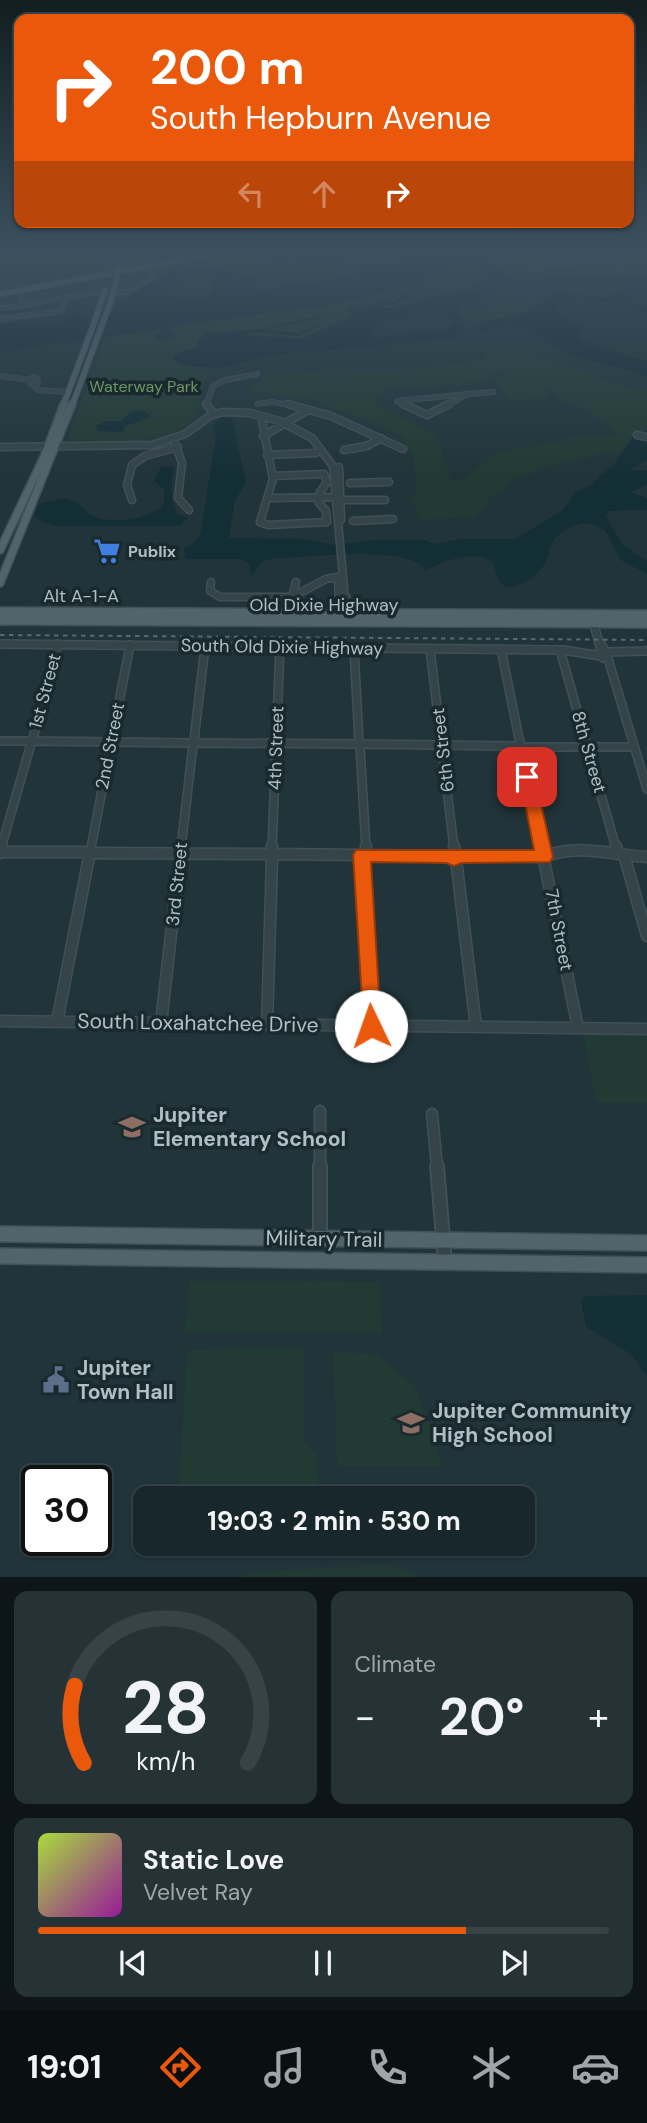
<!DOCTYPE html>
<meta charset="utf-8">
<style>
:root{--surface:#18272b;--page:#253337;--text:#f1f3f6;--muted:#9fa5a9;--line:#364447;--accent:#ea580c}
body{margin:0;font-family:"DM Sans",sans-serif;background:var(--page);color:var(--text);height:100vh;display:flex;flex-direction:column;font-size:26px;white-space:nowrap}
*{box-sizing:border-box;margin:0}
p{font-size:23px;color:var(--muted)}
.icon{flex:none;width:38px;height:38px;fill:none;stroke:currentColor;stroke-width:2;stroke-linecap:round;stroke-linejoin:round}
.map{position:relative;height:1577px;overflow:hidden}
.drawer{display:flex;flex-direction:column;gap:14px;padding:14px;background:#0d1518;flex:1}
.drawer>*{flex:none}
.hud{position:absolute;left:14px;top:14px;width:620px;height:214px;border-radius:14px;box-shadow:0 2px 5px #0004,0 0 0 2px var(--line);background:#ea580c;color:#fff;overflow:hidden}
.speed{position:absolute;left:21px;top:1465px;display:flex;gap:14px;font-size:35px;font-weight:700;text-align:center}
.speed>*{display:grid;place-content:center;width:91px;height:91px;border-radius:50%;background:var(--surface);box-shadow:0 2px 5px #0004,0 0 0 2px var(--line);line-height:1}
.speed .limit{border:4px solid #111;border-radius:10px;background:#fff;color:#111}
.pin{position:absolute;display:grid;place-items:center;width:60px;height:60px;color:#fff;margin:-30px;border-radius:14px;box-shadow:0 4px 10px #0006}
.me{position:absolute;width:77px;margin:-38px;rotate:357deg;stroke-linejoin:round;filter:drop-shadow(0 0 5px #0008)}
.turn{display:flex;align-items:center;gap:24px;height:147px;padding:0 21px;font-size:32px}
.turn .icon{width:91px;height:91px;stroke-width:2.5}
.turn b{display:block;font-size:49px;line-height:60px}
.lanes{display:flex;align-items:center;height:66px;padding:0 21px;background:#0003;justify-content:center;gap:35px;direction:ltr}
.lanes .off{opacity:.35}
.big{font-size:52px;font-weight:700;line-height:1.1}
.drawer .widget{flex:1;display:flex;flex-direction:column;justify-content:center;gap:10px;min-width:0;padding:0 24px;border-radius:14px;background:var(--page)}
.drawer .dial{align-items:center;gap:0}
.dial svg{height:182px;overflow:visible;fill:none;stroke:var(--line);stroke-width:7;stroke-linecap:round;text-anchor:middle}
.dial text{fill:var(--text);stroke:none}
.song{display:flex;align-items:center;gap:21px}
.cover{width:84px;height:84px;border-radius:10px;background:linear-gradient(135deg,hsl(80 70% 55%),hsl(300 70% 35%))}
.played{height:7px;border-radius:4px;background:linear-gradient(90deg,var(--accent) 75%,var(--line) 75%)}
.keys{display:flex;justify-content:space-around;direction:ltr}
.heat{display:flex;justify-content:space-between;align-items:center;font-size:38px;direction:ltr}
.drawer .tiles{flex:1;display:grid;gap:14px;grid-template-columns:1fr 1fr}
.widget:last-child{grid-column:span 2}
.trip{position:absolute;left:133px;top:1486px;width:402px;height:70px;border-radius:14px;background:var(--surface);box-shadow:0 2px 5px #0004,0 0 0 2px var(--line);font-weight:700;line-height:70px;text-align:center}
.tab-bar{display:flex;height:112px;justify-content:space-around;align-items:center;background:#0a1011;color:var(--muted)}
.tab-bar .icon{width:49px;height:49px}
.tab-bar .current{color:var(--accent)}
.tab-bar b{font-size:32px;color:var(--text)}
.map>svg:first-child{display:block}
</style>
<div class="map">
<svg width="647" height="1577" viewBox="0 0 647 1577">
<rect width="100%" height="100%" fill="#203439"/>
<path fill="#223a34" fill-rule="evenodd" d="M464,262H474L486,278L474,293L239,362L208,368L197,416C165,450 109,441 67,442L105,337L284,311Z
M203,275L215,277L209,295L203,299L160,295L186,277Z
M579,281L617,286L622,290L609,295V298L555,292L554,296L522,314L475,324L468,317L521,298L531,297L524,289L540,287L554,289L561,283Z
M497,348L556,362L640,392L647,386V429L624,453C604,451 591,456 574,462L575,464L570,461L538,469L531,475L519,476L503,486L508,488L491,497L475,517L399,521L421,517L411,500L417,495L413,452L407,451L404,436L312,400L254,392L249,387L261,381L263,375L324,372L325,367C376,375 432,368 486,359L485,351ZM499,369L511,373L494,376L508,401L553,397L546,396L551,395L545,393L550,392L543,391L542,386L551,390L560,402H567L609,423L617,436L572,437L563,442L513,448L494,455L462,479L451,481L438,436L376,404L377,395L386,390L485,382Z
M583,1034H647V1102H596Z
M189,1281L380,1282L382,1334L185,1332Z
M305,1347L304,1442L317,1455L318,1498H178L187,1350Z
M333,1351L377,1355L414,1385L433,1431L441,1466H337Z
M384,1565L404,1569L418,1577H238L261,1571Z"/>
<path fill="#142e36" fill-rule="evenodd" d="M274,254H305L325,260L391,263L390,267L413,254H510L482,259L500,267L508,276L520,281L576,276L647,277V292L629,303L647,306V312C621,308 579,290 555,307L579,326L582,340L589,345L647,361V377C624,367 602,364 579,357C556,350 538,331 514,327C501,325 490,334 476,331L477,323L522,314L554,296V292L609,298V295L622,290C609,278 578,281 561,283L554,289L494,286L498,292L495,296L462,303L456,311L466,332L460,337C397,344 335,350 272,355C255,356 241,366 225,367C209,368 184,368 173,359L174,355L198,347V340L205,333C221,331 238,332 255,330C285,326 311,313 339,315H319V319L264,330L297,333L326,323L297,336L253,332L245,335L301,339L348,318L353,314L347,309C355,303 361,309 370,306C376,304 384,299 391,297L377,303H392L404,294L413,295L394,304L373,307C392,311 420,303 436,296C445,292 463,294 474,291L484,276L471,262L423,281L332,305L176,325L170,329L175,336L162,341L153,338L162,332L159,329L0,352V324L60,322L70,314L83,313L84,318L112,314L118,304L166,273L193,269L220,270L248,275L259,283L254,288L261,290L338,278L331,276L333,274L371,272L286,261L281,264L267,263V258ZM203,275L215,278L209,295L203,299L160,295L186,277ZM431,308L451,317V325L445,330L373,337V332L386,320L409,318Z
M133,410L144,411L152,417L125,426L123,432L98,431L96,426L106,421H121Z
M224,415H231L246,483L235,500L229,538L304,539L333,545L376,540H425L434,544L461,539H515L562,511L574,494L593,483L615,463L632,437H641L647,429V460L629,470L647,471V485L630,492L647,498V510L609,511L606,517L623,545L647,561V574L621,560L605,530L588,523C576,523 561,530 554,540C549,548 549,558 544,565C536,576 510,599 498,579C496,575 495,568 493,563C477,549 441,560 426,571C411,543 301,558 271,559L263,561L252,576L249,564L242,559H189L185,558L184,549L195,542L201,532L216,435L212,426Z
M162,466L174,467C171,485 169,497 177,514L188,518L180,526H58L42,522L34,515L39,504L65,498L79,503C94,529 141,522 163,506L165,490L154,481Z
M647,1295V1376L631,1354L586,1327L581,1302L585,1296Z"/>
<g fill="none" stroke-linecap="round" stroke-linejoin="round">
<path stroke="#142e36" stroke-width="2" d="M496,329L497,333"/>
<g stroke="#405056" stroke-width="6">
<path id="minor-far4" d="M612,258L627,271
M119,268L122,254
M528,268L647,255
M111,270L116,254
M20,287L22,303
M26,303L29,305L19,306Z
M29,304L91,293L128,292L152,278L154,265
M0,308L19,306
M0,319L61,311L66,297
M0,376L30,380
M30 381a4 4 0 1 1 8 0a4 4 0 1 1-8 0Z
M32,383L38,390L69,392
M468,394L493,392
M257,404L272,402L297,406
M206,406L213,386L225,380L257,374
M407,406L397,401L468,394
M445,406L468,394"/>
</g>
<g stroke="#405056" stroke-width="9">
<path id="minor-far3" d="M206,404L214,414
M288,404L331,416L403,449
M403,404L427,415L449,404
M262,421L273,479L260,522L268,525L327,522L326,511L319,503L320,492L327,482L324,474L273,476
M637,435L647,437
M263,436L308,410
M175,444L182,463L178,498L189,510
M0,447L152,445L185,434L210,416L222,412L250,413L280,421L312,438L333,466L345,599
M344,450L367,446L381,438
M267,455L316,453
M339,467L341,520
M350,483L389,482
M269,498L338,497
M132,500L127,485L132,465L145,456L178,447
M336,500H385
M353,521L393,519
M211,582L210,591L220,597H292L326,579L342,576
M292,597L296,582
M339,599L338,583L342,576"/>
</g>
<g stroke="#405056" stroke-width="10">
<path id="minor-far2" d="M339,597L344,607
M344,617L346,597
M592,617L603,658
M598,640L606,652L647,789
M0,644L563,650L601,656
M354,648L359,741
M430,649L454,848
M501,649L520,743
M560,650L616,848
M606,652L647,651
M33,738L58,644
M194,740L205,647
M0,741H27
M35,741L189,743
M196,743L355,744
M363,744L516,746
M360,747L366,848
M526,747H634
M522,750L542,848
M1,848L31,744
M91,848L130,645
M181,848L193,745
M272,848L280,647"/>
</g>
<g stroke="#405056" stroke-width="13">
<path id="minor-far1" d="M366,846V855
M454,846L455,852
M541,846L578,1028
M616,846L618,854
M272,849V846
M0,852H84
M0,853L2,846
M95,853L265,854
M277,854L449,856
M362,855L371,1026
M624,855L647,936
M459,856L544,857C577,843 613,855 647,857
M456,859L476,1027
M0,1021L647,1029
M57,1022L89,857
M161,1023L181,846
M267,1025L272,858
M320,1111V1167
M432,1114L437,1167"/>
</g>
<g stroke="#405056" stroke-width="16">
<path id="minor" d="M320,1166V1238
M437,1166L445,1262"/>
</g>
<g stroke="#405056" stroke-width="7">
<path id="major-far3" d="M114,290L119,268
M0,294L214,254
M63,406L93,326
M72,406L112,298"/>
</g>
<g stroke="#405056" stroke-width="10">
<path id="major-far2" d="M0,550L44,457L64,404
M0,583L72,404"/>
</g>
<g stroke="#405056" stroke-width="12">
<path id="major-far1" d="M0,612L647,615
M0,620L647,623"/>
</g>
<g stroke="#405056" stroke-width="18">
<path id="major" d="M0,1234L647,1243
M0,1256L647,1265"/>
</g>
<use href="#minor-far4" stroke="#344449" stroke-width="4.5"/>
<use href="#minor-far3" stroke="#344449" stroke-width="6"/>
<use href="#minor-far2" stroke="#344449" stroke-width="7"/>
<use href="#minor-far1" stroke="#344449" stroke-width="10"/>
<use href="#minor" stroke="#344449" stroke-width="12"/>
<use href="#major-far3" stroke="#51646a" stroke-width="5"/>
<use href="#major-far2" stroke="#51646a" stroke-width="7"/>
<use href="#major-far1" stroke="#51646a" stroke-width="9"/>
<use href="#major" stroke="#51646a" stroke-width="15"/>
<path stroke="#556a71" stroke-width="2" stroke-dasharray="4.5 4.5" stroke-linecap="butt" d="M0,635L647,640"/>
<g stroke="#405056" stroke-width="7" stroke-linecap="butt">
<path id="major-bridge" d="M112,298L114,290
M93,326L105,290"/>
</g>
<use href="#major-bridge" stroke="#51646a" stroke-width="5"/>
</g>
<linearGradient id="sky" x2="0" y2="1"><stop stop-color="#121d1f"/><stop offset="0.53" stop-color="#3c505f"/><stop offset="1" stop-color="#3c505f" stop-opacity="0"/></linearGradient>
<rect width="647" height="475" fill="url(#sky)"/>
<path fill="#ea580c" stroke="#983908" stroke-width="2" d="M527,771L535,777L553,857L550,862L462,863L454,866L446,863L371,862L381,1026L378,1032L371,1035L364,1032L353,855L356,850H534L520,777Z"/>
<defs>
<g id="supermarket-bare" transform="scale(2.1)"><path d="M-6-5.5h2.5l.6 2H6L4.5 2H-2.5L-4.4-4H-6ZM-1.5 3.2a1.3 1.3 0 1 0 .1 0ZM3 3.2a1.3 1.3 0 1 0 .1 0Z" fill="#3f7fe0" stroke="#19292e" stroke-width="2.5" paint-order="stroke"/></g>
<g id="school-bare" transform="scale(2.1)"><path d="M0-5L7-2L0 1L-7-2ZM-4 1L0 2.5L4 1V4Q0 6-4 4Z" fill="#8d6e63" stroke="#19292e" stroke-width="2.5" paint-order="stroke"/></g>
<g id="civic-bare" transform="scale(2.1)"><path d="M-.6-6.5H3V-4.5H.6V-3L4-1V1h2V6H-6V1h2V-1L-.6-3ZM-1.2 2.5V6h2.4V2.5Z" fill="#5c6f8a" stroke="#19292e" stroke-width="2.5" paint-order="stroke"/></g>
</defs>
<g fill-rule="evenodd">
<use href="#supermarket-bare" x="107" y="551"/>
<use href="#school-bare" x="132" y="1127"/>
<use href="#civic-bare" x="56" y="1380"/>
<use href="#school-bare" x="411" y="1423"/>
</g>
<g text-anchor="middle" stroke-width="7" stroke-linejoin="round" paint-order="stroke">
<g font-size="16" fill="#6b9765" stroke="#19292e">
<text x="144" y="392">Waterway Park</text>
</g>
<g font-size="16" font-weight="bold" fill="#aec0c6" stroke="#19292e" text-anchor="start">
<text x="128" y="557">Publix</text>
</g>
<g font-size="18" fill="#aec0c6" stroke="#19292e">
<text x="81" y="602">Alt A-1-A</text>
<text x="324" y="611">Old Dixie Highway</text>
<text transform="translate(282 647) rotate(1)" y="6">South Old Dixie Highway</text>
<text transform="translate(45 691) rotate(-75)" y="6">1st Street</text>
<text transform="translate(110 746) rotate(-79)" y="6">2nd Street</text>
<text transform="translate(276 748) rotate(-88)" y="6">4th Street</text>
<text transform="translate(443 750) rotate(-97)" y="6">6th Street</text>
<text transform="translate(589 752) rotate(74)" y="6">8th Street</text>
<text transform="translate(177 884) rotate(-84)" y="6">3rd Street</text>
<text transform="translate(559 930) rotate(79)" y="6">7th Street</text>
</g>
<g font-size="21" fill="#aec0c6" stroke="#19292e">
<text transform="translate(198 1023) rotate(1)" y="7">South Loxahatchee Drive</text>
<text transform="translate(324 1239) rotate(1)" y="7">Military Trail</text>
</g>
<g font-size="21" font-weight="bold" fill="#aec0c6" stroke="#19292e" text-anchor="start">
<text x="153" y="1122">Jupiter<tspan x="153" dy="24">Elementary School</tspan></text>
<text x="77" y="1375">Jupiter<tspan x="77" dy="24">Town Hall</tspan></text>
<text x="432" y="1418">Jupiter Community<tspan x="432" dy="24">High School</tspan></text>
</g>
</g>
</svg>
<div class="speed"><div class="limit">30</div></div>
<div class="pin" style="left:527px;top:777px;background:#d93025"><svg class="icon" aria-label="arrive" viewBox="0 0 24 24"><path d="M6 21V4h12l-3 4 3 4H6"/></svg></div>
<svg class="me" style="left:371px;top:1026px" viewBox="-20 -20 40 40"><circle r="19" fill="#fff"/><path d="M0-13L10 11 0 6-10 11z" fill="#ea580c"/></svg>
<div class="trip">19:03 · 2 min · 530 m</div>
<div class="hud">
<div class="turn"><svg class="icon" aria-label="right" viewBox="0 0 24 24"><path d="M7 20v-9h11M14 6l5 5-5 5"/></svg><div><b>200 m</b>South Hepburn Avenue</div></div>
<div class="lanes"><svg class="icon off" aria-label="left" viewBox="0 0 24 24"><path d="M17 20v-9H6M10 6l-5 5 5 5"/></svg><svg class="icon off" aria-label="ahead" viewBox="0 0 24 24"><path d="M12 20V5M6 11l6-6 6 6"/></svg><svg class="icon" aria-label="right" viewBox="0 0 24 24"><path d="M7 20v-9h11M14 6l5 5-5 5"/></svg></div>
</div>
</div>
<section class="drawer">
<div class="tiles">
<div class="widget dial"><svg viewBox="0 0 100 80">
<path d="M14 69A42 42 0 1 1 86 69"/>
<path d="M14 69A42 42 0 0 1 10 35" stroke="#ea580c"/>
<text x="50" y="56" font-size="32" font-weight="700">28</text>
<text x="50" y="72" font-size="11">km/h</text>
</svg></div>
<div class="widget"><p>Climate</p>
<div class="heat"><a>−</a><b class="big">20°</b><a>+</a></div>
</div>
<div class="widget">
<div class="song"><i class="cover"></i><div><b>Static Love</b><p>Velvet Ray</p></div></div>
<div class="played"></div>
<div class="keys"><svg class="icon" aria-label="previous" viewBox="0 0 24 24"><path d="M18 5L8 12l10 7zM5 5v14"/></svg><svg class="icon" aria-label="pause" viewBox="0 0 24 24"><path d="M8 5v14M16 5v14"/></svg><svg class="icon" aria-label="next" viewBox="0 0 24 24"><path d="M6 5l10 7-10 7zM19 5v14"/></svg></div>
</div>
</div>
</section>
<nav class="tab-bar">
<b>19:01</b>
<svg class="icon current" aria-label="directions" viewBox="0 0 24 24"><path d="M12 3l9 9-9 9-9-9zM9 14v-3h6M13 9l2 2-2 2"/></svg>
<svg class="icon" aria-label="music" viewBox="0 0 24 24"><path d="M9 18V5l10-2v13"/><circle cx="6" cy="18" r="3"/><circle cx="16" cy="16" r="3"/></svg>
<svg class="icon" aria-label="phone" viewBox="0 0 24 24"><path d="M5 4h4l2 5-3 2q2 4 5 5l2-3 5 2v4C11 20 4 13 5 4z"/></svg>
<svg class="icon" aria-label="climate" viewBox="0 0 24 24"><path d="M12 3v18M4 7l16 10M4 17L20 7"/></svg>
<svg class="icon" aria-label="car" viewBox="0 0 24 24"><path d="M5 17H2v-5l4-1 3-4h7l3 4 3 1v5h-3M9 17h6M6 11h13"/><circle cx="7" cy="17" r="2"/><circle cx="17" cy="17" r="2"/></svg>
</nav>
